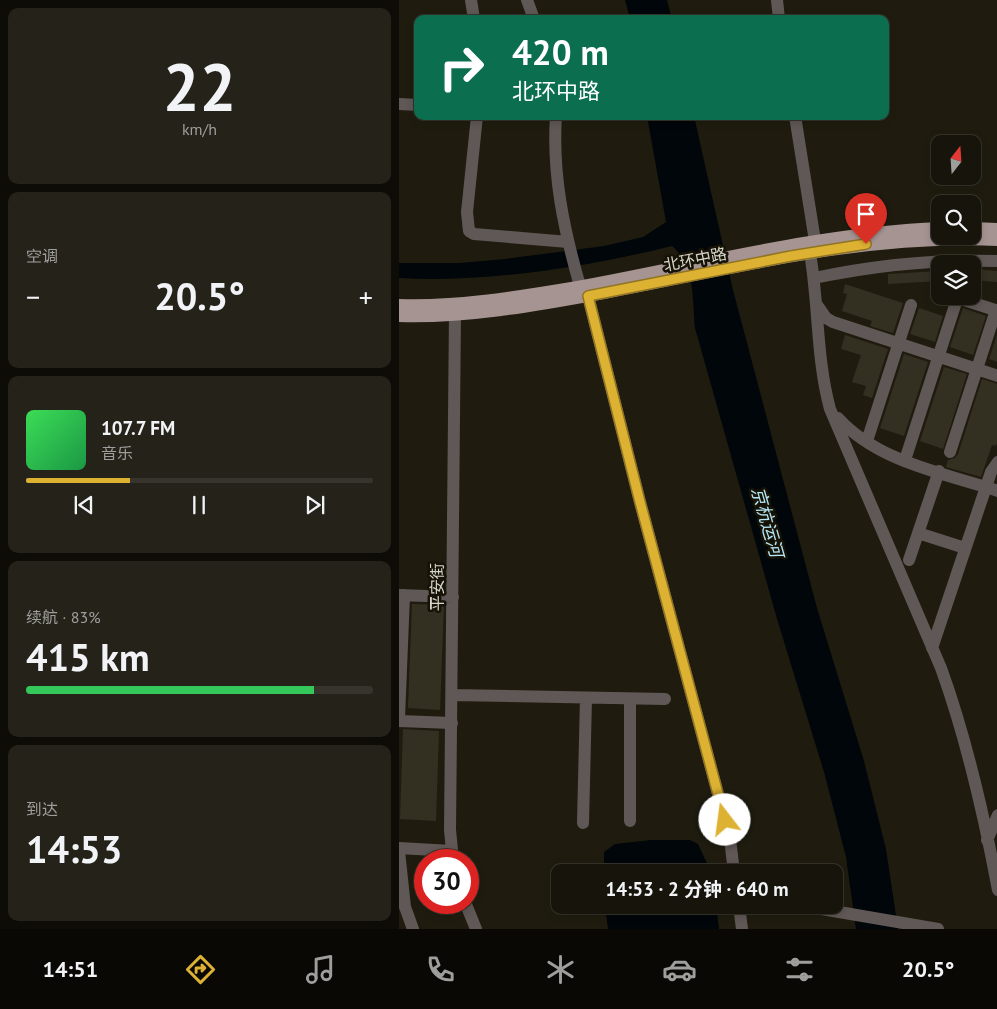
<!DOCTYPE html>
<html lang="zh">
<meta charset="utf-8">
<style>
:root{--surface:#17150b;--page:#242219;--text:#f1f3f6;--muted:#9e9f9d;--line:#36342c;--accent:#ddb233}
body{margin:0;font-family:"PT Sans","Noto Sans SC",sans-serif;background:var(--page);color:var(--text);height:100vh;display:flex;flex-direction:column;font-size:19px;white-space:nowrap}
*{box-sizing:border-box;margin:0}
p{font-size:16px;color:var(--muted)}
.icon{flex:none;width:28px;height:28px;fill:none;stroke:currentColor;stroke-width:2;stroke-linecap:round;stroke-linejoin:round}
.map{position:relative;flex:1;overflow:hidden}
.panel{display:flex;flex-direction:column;gap:8px;padding:8px;background:#0d0c06;width:399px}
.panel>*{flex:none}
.banner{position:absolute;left:15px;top:15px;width:475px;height:105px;border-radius:10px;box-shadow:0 2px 8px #0003,0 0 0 1px var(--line);background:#0b6e4f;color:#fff;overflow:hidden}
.needle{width:32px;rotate:17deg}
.tools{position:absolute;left:532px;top:135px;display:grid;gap:10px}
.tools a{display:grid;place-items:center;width:50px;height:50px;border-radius:10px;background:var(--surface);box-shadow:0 2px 8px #0003,0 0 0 1px var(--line);font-size:25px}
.speed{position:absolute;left:15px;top:849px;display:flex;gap:10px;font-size:25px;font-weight:700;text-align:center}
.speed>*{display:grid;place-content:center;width:65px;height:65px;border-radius:50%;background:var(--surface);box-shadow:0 2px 8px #0003,0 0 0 1px var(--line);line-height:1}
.speed .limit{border:8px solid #d22;background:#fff;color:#111}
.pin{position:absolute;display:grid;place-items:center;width:42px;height:42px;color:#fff;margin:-51px -21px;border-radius:50% 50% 50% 0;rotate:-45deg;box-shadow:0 0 5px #0007}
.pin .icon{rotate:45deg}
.me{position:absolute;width:55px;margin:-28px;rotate:345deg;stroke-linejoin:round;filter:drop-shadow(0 0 4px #0008)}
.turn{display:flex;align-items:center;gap:18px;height:105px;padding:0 15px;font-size:22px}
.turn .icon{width:65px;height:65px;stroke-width:2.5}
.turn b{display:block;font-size:35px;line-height:42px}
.big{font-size:38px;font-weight:700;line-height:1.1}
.panel .widget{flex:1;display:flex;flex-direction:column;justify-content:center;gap:8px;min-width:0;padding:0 18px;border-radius:10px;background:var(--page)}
.panel .dial{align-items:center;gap:0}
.dial b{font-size:65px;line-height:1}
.song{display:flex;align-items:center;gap:15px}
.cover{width:60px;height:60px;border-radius:8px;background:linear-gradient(135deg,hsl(130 70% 55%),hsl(140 70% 35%))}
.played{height:5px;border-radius:2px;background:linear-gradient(90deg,var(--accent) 30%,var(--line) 30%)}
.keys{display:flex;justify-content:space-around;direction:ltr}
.heat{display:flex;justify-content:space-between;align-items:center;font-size:28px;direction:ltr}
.charge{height:8px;border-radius:4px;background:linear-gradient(90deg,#34c759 83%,var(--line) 0)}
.trip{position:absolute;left:152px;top:864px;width:292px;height:50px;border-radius:10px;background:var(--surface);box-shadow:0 2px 8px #0003,0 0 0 1px var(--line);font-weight:700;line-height:50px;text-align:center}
.menu{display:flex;height:80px;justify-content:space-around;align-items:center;background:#090804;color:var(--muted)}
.menu .icon{width:35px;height:35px}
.menu .active{color:var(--accent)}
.menu b{font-size:22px;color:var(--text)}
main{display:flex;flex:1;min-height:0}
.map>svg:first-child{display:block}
</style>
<main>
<section class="panel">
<div class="widget dial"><b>22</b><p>km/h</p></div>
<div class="widget"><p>空调</p>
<div class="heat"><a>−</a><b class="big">20.5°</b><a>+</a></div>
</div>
<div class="widget">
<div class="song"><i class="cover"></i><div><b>107.7 FM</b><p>音乐</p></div></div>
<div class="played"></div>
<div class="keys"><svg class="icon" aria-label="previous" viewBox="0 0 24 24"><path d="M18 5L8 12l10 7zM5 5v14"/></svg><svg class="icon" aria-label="pause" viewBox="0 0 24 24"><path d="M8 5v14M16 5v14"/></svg><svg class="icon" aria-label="next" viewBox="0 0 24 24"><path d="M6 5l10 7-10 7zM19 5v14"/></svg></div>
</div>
<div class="widget"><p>续航 · 83%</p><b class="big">415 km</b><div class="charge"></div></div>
<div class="widget"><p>到达</p><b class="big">14:53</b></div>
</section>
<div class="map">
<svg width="599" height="929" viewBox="0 0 599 929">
<rect width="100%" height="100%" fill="#1f1c0f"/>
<path fill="#00060a" d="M226,0H268L273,19H231Z
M248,116H295L334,290L418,608L465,761L487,849L499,929H457L447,857L425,772L378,619L296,328C293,299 297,267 273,246C189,267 86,283 0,278V263H61L106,259L205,246L244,237L267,222Z
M252,840H291L299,844L312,872H205V852L216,844Z
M206,905H317L320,929H209Z"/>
<path fill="#333022" d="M574,269L599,271V282L574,280Z
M541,271V281L489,284V274Z
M446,284L504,303L494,333L471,326L473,321L443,311L448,294L444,293Z
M520,308L544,316L536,342L511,334Z
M564,308L587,316L574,355L551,347Z
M599,332V362L590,359Z
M446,335L489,349L473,398L464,395L467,386L453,382L462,355L442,349Z
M505,354L529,362L505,436L481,428Z
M545,367L568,374L544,449L521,441Z
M583,379L599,384V441L597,446L593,445L582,477L547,467L549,460L556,458L559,454Z
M13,604L45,605L41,710L9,708Z
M4,729L40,731L37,821L1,819Z"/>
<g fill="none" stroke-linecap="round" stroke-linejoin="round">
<path stroke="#605857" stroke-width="12" d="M72,0L75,19
M128,0L135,19
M378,0L380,19
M0,104L19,105
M78,116L68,212L70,231L75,234L169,242
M157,116C153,175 165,230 181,286
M396,116L416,241
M411,253C420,305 417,357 431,409L542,668C568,740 585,815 599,890
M415,278C476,265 536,259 599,261
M189,296L241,502L331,839L335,872
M559,298L599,311
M418,305L427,318L434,322L599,376
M439,418C479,462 544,473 599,491
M468,441L512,305
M551,452L597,310
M506,460L559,296
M519,533L566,548
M510,560L540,471
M0,595L54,597
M533,648L592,472L599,462
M53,695L266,699
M0,718L5,595
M0,721L53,723
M231,821V699
M184,823L187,698
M588,840L599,815
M0,848L53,851
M0,851L6,907L14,929
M54,860L51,830L56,313
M66,902L77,929
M340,905L343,929
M399,905L539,929"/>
<path stroke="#a69493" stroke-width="12" d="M574,228L599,229
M0,305C61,307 124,296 184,286C303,264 420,233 541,228
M0,316C66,318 134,306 199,294C331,269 463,234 599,240"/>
</g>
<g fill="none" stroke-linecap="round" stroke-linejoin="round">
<g stroke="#907421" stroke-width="12">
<path id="route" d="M326,820L241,502L189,296L392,256L467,244"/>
</g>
<use href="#route" stroke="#ddb233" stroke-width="9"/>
</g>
<g text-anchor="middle" stroke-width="5" stroke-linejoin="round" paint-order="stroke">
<g font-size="16" fill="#d8d6cd" stroke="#161306">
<text transform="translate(296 259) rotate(-11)" y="6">北环中路</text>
<text transform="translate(38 587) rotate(-90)" y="6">平安街</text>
</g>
<g font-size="18" font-style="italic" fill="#b4e4f5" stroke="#161306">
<text transform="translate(368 522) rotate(74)" y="6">京杭运河</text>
</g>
</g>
</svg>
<div class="tools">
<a><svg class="needle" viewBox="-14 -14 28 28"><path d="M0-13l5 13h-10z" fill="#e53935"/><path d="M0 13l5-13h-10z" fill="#9e9f9d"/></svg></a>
<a><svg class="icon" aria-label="search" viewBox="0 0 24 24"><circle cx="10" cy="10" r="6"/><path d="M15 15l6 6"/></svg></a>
<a><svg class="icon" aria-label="layers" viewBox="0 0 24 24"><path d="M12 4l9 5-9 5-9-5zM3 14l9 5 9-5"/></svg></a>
</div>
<div class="speed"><div class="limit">30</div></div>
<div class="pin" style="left:467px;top:244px;background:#d93025"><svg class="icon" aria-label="arrive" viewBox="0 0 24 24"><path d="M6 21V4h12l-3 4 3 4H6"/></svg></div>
<svg class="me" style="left:326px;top:820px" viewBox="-20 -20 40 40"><circle r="19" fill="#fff"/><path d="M0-13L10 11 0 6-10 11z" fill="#ddb233"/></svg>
<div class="trip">14:53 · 2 分钟 · 640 m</div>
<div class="banner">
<div class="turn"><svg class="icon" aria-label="right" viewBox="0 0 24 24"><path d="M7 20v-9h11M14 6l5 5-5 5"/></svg><div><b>420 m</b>北环中路</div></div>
</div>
</div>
</main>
<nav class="menu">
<b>14:51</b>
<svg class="icon active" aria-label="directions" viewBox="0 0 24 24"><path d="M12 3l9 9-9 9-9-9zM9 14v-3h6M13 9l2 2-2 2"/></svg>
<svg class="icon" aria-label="music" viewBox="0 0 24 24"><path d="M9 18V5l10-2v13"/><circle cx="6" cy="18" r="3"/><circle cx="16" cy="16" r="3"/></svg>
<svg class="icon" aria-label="phone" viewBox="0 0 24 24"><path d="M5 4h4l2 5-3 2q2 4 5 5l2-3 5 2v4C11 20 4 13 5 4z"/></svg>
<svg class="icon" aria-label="climate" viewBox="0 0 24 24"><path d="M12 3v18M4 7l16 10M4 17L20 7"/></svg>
<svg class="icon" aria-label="car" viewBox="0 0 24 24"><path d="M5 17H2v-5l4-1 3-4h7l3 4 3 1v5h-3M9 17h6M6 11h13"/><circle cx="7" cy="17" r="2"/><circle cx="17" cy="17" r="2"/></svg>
<svg class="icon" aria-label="filters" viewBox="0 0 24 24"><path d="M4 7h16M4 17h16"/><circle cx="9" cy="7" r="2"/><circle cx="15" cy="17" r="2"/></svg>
<b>20.5°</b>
</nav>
